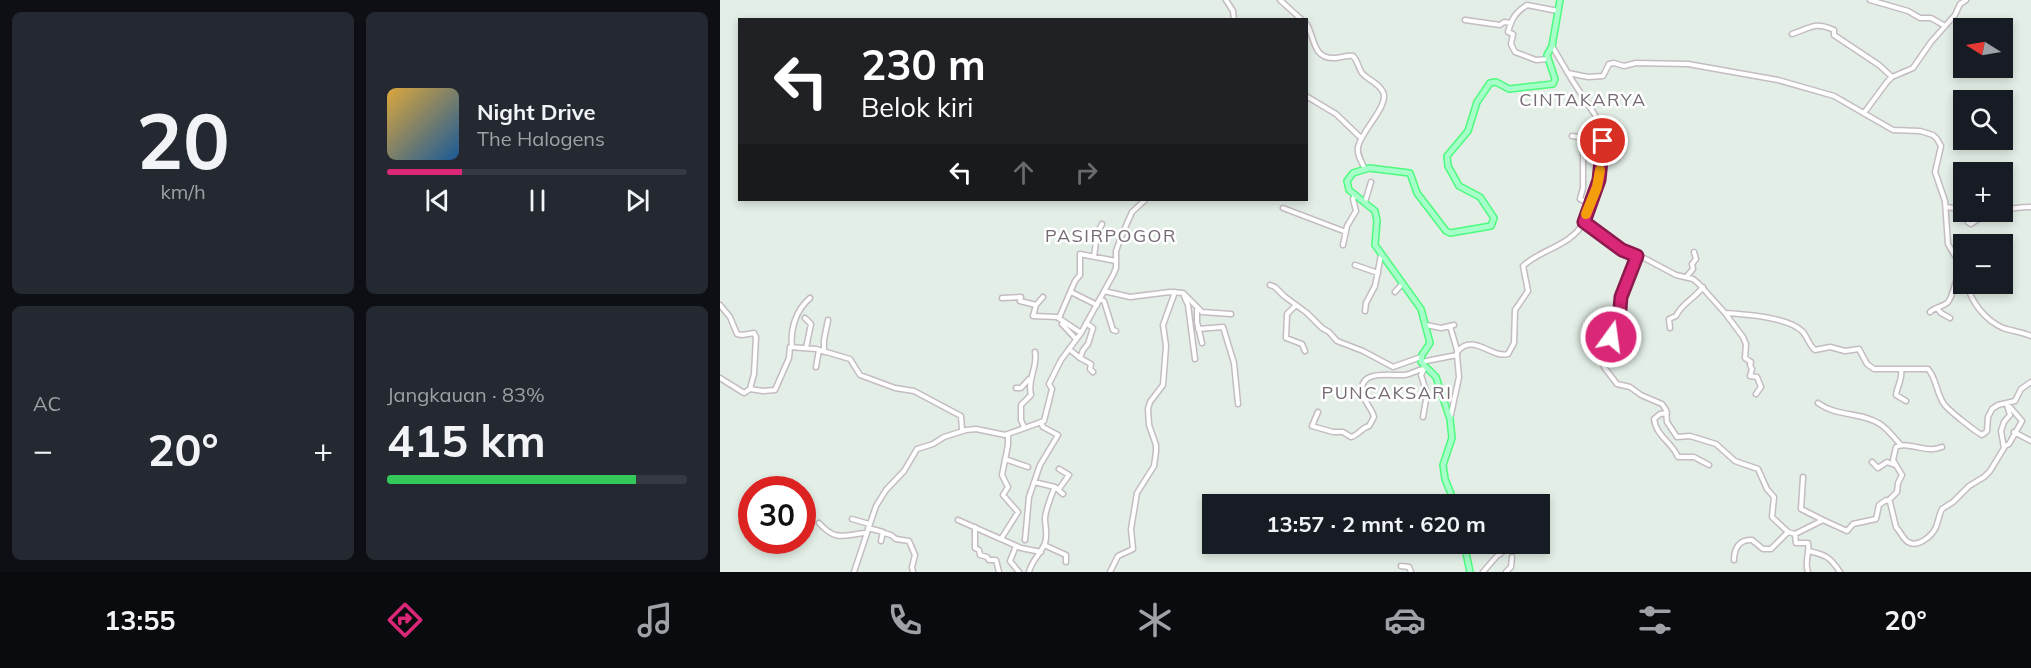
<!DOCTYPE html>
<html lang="id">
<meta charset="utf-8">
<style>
:root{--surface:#171b24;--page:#242831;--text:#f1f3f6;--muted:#9ea1a6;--line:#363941;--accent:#db2777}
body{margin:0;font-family:Mulish,sans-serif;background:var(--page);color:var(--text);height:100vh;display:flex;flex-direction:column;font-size:22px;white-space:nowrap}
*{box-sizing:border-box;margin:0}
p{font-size:20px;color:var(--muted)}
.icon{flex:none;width:33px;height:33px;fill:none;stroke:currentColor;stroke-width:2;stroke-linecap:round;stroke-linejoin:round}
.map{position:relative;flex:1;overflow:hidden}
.sheet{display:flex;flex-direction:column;gap:12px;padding:12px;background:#0d0f14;width:720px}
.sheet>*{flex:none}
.banner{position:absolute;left:18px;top:18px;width:570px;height:183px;border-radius:0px;box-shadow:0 3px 9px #0003;background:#202124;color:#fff;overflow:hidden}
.needle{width:39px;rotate:281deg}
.controls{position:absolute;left:1233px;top:18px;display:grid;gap:12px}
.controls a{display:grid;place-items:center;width:60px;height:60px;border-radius:0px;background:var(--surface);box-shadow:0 3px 9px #0003;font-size:30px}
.speed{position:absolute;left:18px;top:476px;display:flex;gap:12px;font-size:30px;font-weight:700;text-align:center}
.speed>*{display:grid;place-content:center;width:78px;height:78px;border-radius:50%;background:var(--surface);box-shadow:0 3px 9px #0003;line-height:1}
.speed .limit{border:9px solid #d22;background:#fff;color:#111}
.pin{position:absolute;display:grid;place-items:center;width:51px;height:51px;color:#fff;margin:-26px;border:3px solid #fff;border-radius:50%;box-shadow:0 2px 6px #0007}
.me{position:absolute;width:66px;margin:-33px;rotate:14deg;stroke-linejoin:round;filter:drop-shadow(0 0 4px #0008)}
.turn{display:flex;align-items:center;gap:21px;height:126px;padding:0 24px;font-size:27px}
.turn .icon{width:78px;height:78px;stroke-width:2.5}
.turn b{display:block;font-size:42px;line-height:51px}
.lanes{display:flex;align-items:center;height:57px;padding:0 24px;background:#0003;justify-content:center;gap:30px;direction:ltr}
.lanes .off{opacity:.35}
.big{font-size:45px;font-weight:700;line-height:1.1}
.sheet .tile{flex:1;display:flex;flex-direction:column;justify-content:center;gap:9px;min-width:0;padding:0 21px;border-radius:9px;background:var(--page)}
.sheet .dial{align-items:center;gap:0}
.dial b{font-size:78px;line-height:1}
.song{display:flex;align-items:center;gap:18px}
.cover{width:72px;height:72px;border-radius:9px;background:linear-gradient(135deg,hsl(40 70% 55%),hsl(210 70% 35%))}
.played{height:6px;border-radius:3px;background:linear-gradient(90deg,var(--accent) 25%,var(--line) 25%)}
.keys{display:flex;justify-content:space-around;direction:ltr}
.heat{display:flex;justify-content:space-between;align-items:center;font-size:33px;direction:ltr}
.charge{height:9px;border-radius:4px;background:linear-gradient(90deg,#34c759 83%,var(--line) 0)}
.sheet .tiles{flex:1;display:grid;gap:12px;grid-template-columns:repeat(2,1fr)}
.trip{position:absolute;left:482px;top:494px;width:348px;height:60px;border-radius:0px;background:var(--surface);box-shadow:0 3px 9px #0003;font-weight:700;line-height:60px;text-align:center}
.tabs{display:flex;height:96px;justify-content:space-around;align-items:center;background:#090b0e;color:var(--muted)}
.tabs .icon{width:42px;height:42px}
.tabs .current{color:var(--accent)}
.tabs b{font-size:27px;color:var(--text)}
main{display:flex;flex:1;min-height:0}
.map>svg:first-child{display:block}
</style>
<main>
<section class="sheet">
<div class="tiles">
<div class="tile dial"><b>20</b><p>km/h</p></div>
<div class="tile">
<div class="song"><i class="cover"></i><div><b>Night Drive</b><p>The Halogens</p></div></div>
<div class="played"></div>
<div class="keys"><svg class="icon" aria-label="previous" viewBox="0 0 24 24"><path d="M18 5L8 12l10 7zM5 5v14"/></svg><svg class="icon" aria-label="pause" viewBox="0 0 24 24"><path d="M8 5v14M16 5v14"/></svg><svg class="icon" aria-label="next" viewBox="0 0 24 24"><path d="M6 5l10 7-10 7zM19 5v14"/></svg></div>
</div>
<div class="tile"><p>AC</p>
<div class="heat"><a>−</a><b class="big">20°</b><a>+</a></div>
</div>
<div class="tile"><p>Jangkauan · 83%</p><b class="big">415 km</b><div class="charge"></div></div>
</div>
</section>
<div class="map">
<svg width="1311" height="572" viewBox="0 0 1311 572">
<rect width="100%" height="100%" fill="#e2eee6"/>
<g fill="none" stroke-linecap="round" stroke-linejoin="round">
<g stroke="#c4bcc2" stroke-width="7">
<path id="minor" d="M506,0L513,11L514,20
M560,0L582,20
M1150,0L1188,11L1200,18H1211L1225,26
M745,20L780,25L784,22L791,23
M586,23C595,36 592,59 614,58C621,58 626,55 633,56C638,61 638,67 642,73C648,80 659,83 663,92C670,105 641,131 638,147C637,155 641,161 645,169
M1072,34C1091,28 1094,21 1114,30V35L1159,65L1172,77
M832,46L852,80L875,115L882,130L879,180L864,222L905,252L924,258L956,275L973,279L979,284L1005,313C1024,314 1067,317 1082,331C1087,336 1089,345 1095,350L1110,347L1125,351L1139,349L1147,364L1154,369H1208C1217,379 1216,393 1224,404C1228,410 1256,432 1262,435L1267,431L1268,417L1272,409L1278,405L1295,401L1301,389L1311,382
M828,59L816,60L795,52L791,44L793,34L788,32C792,18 795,13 807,5L838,11
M848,73L868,77L883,76L889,64L894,63L904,66L916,63L968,64L1058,80L1114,96L1173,130L1200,131L1213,135L1217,139L1221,146L1215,172L1225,201L1228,244L1244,271
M586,96L616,114L641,138
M1144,113L1167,82L1172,77L1193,68L1211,42L1235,15L1240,4L1246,0
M852,136L864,138L883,137
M863,138V188L860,199L870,204
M645,202L651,182
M1226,207L1241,209L1248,222L1251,224C1265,213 1293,207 1311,207
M563,208L626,232
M623,245L627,226L636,211L633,199L635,195
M917,256L901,297L899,320L891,337L892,349L884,363V367L897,384L910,387L921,395L942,404L946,410L947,422L957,437L970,436L996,444L1015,461L1038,469L1047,489L1054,497L1052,517L1068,532L1075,534L1103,520L1127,531L1133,524L1156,519L1159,505L1166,500L1170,502L1176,527C1180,531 1183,539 1188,542C1198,548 1212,536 1216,527C1218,522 1219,515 1222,509L1233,502L1249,486L1264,477L1270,471L1284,448L1281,431L1284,422L1290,415L1287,405
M374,257L377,234L382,224
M635,265L658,273
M967,276L973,269L972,264L976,259L974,252
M1247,284C1251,302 1265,320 1283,328C1292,331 1302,332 1311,336
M550,285L555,287L564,296L587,313L602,328L609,332L617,341L643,351L673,367L701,357
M384,291L410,297L450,292L463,293L482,312L511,314
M351,292L377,305
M675,292L682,284
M464,296L468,305L475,359
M282,298L301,297L300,301L316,305L313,316L337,317L361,333
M380,299L384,301L393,330L396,331
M0,305L10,317L17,334L22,335L34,333L36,337L34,374L30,389L43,391L55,390L69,358L70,347L96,349L130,359L140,375L175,388L194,391L241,416L242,430
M316,305L323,297
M576,305L567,314L566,338L582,344L585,351
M1217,308L1221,313L1230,318
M477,309V322L482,343
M645,311L646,303L655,286L661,255
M1210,312C1215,307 1222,307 1227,303C1233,298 1237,275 1240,266
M1005,313L1023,337L1026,344L1025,358L1031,362L1030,365L1032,369L1030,376L1037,377L1041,387L1036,394
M85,318L91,324L86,348
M339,318L355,281L360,275V254L396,261
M366,323L373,328L368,344L363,350L360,358L371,364L370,369L373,372
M342,324L356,339
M706,325L721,328L734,325
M730,326L737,350
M950,328L949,319L956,316C961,304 975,298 983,287
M478,329L503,327L514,363L518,404
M72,347C70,329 76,310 90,298
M349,349L360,358
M104,352V340L108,320
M701,362L737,355V352C753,332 772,359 788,354L794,343L795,310L808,291L803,266C821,249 851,246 864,222
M96,367L99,350
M1181,370C1183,379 1177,386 1176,395L1186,401
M0,378L24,393L30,389
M296,388H301L309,379
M1098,403C1117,417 1142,412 1160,424C1168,429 1174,438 1180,444
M598,412L592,426L613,432H623L631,437C639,435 641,428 649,426L654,417C652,408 643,401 642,391C640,369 673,376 685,375C692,374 697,370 703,369
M947,413L940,414L934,419C936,436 952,442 958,457H974L989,465
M703,417L707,394L701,375L705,367
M730,419L739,377L737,355
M304,427L301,420V405L311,395C307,378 318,368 315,352
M1294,432L1311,441
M1285,446L1289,444L1302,421L1290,407
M285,459L308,467
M1152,462L1158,468L1167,462L1175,465
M1083,477L1081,509L1103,520
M314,482L335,487L343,494
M339,489L349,475L339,469
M1169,500L1177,492L1178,483L1182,475L1173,460L1176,447C1191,441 1205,454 1222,447
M132,519L149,524
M238,520L301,548L321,552
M99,523C116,542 124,535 145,533
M255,527V548L259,550L260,555L267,557L269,560H276L279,572
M148,528L163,532L161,541
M164,533L171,535L176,539L189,541L195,555L192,567L193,572
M1075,534L1076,543H1088C1090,553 1084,562 1088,572
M281,539L298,512L283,495L288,487L282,475L288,445V434
M305,540L309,497L320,465L338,435L323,427L321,423
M324,545L346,555V562
M296,546L290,561L299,572
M1089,551C1106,555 1110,557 1120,572
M1014,560C1014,549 1019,539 1032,540L1043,549H1051L1068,532
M681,566L689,567L691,572
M134,572L156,506L166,490L184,471L197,449L213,444L224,437L246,430L256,429L285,435L324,421L332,389L329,384L341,360L361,333L393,275L396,268V251L401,237L412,212L425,200
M309,572C312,560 320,555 325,543C328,534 325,527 325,519C325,512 332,493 335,487
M390,572L398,556L413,549L411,529L417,493L434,466L436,452V445L429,425L428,409L430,402L443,385L446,346L443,325L455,292
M763,572L776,557L794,543
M786,572L791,567L792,557"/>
</g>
<g stroke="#4dfb7e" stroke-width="8">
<path id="major" d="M735,504L725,479L723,465L732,438L730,419L716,377L701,362L702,355L710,343L701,309L655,245L657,221L655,211L629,190L627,181L633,173L649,168L690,173L697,193L726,231L730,233L771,226L774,218L760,197L739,186L728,166L727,156L748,131L757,102L770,83L776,82L789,89L833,84L835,79L827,55L832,46L840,0
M744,543L750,572"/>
</g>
<use href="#minor" stroke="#fff" stroke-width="4"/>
<use href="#major" stroke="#a6ffc9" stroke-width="5"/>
</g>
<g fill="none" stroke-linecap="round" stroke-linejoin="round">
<g stroke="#8e194d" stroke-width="15">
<path id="route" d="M883,141L879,180L864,222L902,250L917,256L901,297L899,320L891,337"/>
</g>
<use href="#route" stroke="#db2777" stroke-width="10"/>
<path stroke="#f59e0b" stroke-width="10" d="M866,214L877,187L880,170"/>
</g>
<g text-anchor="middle" stroke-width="5" stroke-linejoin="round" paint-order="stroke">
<g font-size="18" letter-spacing="1.5" fill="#766b75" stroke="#fff">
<text x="863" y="106">CINTAKARYA</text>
<text x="391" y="242">PASIRPOGOR</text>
<text x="667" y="399">PUNCAKSARI</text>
</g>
</g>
</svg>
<div class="controls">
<a><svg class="needle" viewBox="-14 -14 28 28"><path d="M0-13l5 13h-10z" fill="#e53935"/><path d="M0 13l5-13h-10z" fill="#9ea1a6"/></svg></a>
<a><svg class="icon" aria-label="search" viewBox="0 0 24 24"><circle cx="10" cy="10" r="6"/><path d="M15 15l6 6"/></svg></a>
<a>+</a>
<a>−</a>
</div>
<div class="speed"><div class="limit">30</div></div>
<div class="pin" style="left:883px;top:141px;background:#d93025"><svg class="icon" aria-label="arrive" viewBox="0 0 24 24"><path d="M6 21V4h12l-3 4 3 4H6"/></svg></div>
<svg class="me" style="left:891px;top:337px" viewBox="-20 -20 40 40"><circle r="17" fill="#db2777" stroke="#fff" stroke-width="3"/><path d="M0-11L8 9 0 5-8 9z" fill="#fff"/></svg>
<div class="trip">13:57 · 2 mnt · 620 m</div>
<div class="banner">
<div class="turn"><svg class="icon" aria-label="left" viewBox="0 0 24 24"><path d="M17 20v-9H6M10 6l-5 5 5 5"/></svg><div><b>230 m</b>Belok kiri</div></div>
<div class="lanes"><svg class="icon" aria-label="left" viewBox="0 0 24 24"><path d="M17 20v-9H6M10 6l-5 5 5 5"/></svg><svg class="icon off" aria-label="ahead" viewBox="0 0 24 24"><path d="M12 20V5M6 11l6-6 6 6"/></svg><svg class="icon off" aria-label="right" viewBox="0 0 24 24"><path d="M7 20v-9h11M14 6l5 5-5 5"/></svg></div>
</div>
</div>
</main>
<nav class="tabs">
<b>13:55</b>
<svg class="icon current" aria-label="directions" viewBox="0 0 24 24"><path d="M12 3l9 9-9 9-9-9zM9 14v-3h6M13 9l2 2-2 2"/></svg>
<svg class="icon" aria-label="music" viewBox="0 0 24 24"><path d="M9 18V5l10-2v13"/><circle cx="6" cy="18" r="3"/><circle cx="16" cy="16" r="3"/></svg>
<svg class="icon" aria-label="phone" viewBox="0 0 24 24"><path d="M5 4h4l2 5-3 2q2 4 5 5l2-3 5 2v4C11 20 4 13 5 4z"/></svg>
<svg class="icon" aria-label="climate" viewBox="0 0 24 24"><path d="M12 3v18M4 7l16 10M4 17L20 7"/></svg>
<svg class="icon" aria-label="car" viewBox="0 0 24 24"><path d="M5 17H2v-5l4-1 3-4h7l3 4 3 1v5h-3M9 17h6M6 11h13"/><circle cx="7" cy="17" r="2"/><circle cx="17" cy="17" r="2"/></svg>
<svg class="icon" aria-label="filters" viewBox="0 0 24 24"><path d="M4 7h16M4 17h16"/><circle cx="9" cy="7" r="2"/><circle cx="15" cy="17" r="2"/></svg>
<b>20°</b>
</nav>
